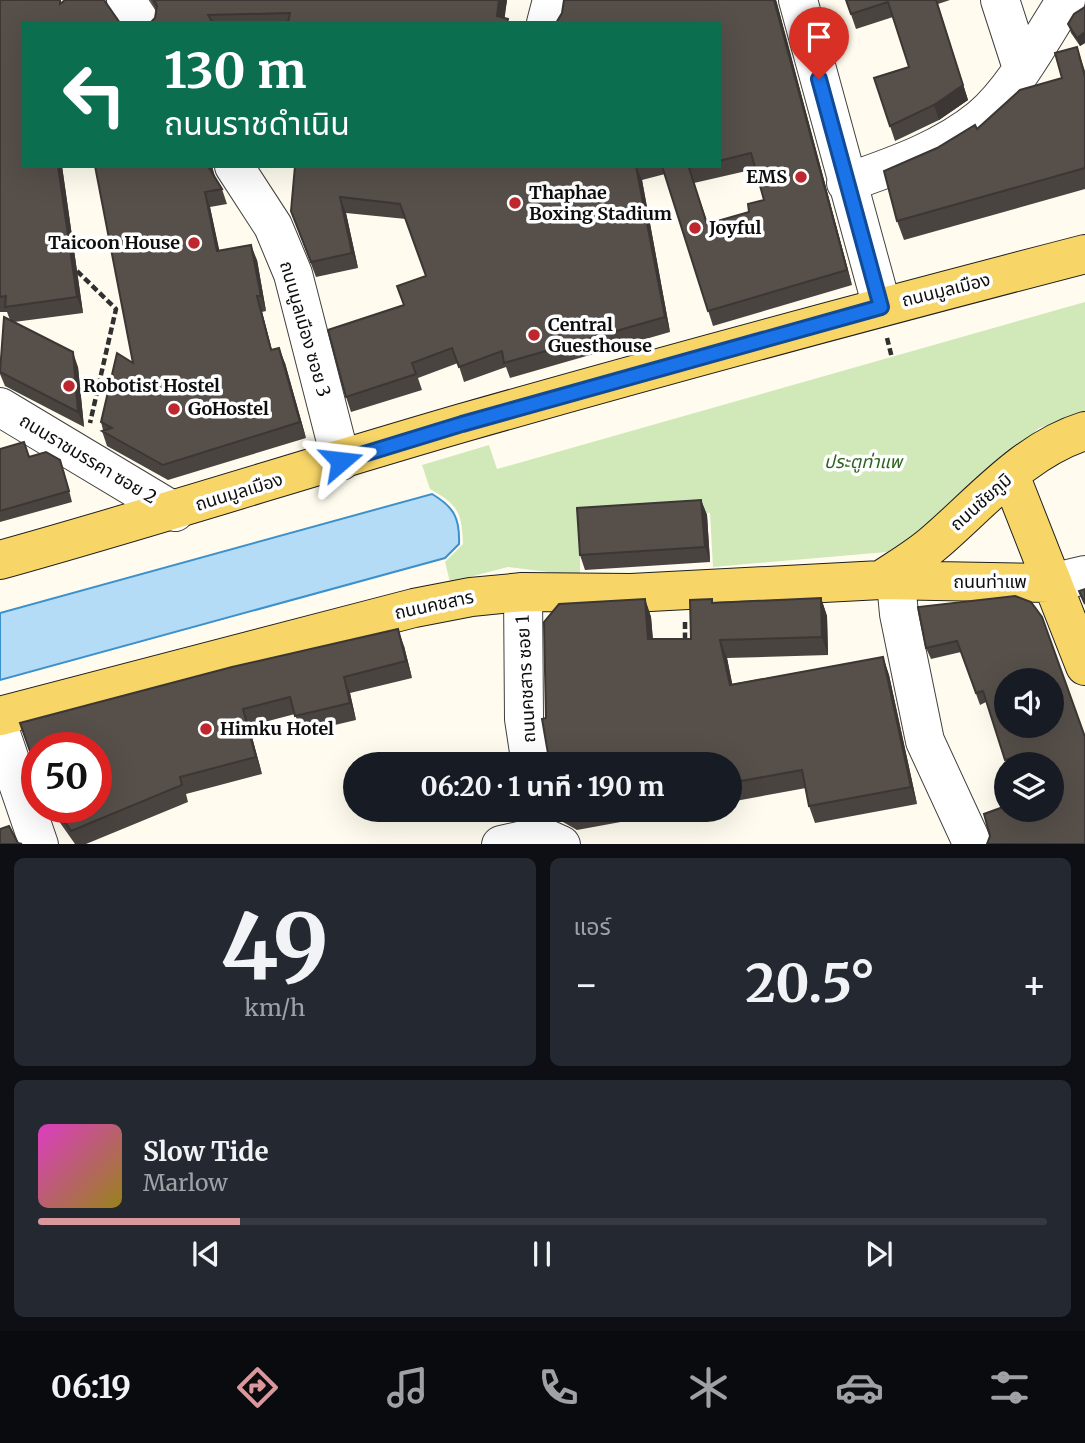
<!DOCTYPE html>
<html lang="th">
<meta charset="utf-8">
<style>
:root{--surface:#171b24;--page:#242831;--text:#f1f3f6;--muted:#9ea1a6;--line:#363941;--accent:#da979c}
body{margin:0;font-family:Merriweather,"Noto Sans Thai",serif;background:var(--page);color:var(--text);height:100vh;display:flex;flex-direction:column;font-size:26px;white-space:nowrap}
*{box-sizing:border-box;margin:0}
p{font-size:23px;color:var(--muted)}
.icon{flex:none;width:38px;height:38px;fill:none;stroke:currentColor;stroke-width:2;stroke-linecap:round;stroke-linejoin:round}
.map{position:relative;height:844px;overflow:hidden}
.panel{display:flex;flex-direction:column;gap:14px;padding:14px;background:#0d0f14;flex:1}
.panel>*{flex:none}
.top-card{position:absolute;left:21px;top:21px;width:700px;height:147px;border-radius:0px;box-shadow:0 7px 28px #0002;background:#0b6e4f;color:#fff;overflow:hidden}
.buttons{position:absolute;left:994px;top:668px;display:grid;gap:14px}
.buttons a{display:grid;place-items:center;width:70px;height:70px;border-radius:50%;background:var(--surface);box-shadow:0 7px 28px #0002;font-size:35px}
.speed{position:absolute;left:21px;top:732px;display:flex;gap:14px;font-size:35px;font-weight:700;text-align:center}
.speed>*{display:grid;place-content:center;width:91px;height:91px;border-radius:50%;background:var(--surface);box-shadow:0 7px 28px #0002;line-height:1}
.speed .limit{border:10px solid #d22;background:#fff;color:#111}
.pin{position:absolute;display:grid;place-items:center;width:60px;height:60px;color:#fff;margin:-72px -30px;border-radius:50% 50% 50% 0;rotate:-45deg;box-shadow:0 0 7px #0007}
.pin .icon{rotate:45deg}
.me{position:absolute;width:77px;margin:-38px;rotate:73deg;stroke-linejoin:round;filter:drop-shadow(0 0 5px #0008)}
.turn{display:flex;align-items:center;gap:24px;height:147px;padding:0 28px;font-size:32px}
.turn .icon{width:91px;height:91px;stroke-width:2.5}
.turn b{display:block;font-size:49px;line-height:60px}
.big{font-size:52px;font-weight:700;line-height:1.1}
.panel .card{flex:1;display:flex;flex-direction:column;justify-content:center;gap:10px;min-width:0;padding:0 24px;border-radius:10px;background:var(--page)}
.panel .dial{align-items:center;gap:0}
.dial b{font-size:91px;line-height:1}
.song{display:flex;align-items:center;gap:21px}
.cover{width:84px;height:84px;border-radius:10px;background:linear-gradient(135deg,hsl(310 70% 55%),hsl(50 70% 35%))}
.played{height:7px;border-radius:4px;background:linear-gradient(90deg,var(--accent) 20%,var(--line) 20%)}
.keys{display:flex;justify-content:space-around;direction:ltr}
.heat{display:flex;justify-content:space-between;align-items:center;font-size:38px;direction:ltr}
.panel .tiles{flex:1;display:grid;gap:14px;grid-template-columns:1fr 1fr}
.card:last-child{grid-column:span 2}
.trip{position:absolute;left:343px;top:752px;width:399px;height:70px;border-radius:35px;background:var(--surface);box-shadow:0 7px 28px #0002;font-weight:700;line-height:70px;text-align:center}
.tab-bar{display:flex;height:112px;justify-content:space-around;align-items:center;background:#090b0e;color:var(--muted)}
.tab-bar .icon{width:49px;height:49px}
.tab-bar .current{color:var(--accent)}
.tab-bar b{font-size:32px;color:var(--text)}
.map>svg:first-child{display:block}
</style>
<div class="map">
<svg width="1085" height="845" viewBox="0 0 1085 845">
<rect width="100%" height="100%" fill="#fffcef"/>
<path fill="#d1e9b9" d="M1085,302V414L1039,428L920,538L887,552L713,567L710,513L580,521V576L508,567L450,582L445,562L463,544C462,512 458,505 430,489L422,465L489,445L497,469Z"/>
<path fill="#b4dcf6" stroke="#3c91cc" stroke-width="2" d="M432,494C454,507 460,518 459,544L445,558L0,680V613Z"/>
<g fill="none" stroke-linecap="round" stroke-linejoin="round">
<g stroke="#414141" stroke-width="40">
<path id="minor" d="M126,0L141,23
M798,0L882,307
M1000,0L1022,68
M546,23L552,0
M234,166L273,226L293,274L341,461
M846,183C894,166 942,150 981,118C1015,89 1042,37 1066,0
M0,407L175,512
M896,582L899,614L925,741L973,845
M1051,583L1085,575
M523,592L524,719L531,765
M0,731L39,845
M501,845L541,836L561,845"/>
</g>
<g stroke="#1f1f1f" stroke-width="40">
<path id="major" d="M1010,475L1085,666
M0,560C155,517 307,468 462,423C669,364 877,308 1085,254
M881,580C899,568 918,557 934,543C981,503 1024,450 1085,431
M0,716L414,608L471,597L523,592L631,593L881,580L1051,583"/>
</g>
<path stroke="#303030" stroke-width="4.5" stroke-dasharray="7 3.5" stroke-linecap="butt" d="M77,271L116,309L90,423
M887,338L892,358
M685,622V642"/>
<use href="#minor" stroke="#fff" stroke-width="38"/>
<use href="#major" stroke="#f7d567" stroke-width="38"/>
</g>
<path fill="#4a4440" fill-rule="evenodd" d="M0,0L23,166H62L83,313L14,322L78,367L84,427L5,386L0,374V361L10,320L7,312H0Z
M150,0H507L504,18L509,23H150L155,18L156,10Z
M776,0L852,285L713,326L665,174L642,180L670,332L510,378L506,367L464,382L458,363L418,378L422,390L351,412L346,397L404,305L426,276L406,219L346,213L358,268L316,277L291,211L295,166H719V23ZM755,169L764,200L749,212L708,224L694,183Z
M846,0H950L938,4L968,100L939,120L895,141L890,126L909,67L893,17L856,29Z
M1085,7V43L1080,46L1071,33L1068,24Z
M1077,47L1085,71V189L904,240L897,221L937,148L977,129L1062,78Z
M95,166H212L215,178L222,189L227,204L210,207L219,251L257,260L266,311L262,312L272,350L285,363L306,438L168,480L107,446L102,431L103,430L101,422L133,363Z
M0,449L29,457L64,471L72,502L0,522Z
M701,500L707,515L710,562L585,570L580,555Z
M1015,596L1031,602L1042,617L1085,737V844H987L990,836L984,814L1006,806V810H1052V765H1007L986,702L980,705L961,652L931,659L926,648L918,607ZM1006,681H1052V726H1006Z
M821,598L827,616L828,655L727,658L732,684L883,657L889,675L917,804L815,823L809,806L806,788L730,802V765L546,718L645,599L651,617L653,639H691L713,602Z
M404,646L412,678L350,693L356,720L301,733L295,714L249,726L262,774L186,794L188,802L86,844H75L49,807H96L20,723Z
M559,810H686L577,830L563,822Z"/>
<path fill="#3c3734" d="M499,0H507L504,23L497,16Z
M774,0H776L777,3L852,285L847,270Z
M936,0L968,100L939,120L934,105Z
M1085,32V43L1080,46L1077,38Z
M58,166H62L83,313L77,297Z
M207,166H212L215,177L212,179Z
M636,166L642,180L670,332L665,317Z
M205,192L210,207L223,267L217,251Z
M340,197L346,213L358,268L352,253Z
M251,245L257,260L266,311L261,296Z
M257,296L262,312L276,366L271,350Z
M279,348L285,363L306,438L300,422Z
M73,352L78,367L84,427L78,412Z
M701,500L707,515L710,562L705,547Z
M821,598L827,616L828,655L822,637Z
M645,599L651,617L654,657L648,639Z
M398,629L404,646L412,678L406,661Z
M720,640L727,658L736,702L730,685Z
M883,657L889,675L917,804L911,787Z
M344,677L350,693L356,720L350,703Z
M243,709L249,726L262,774L256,757Z"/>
<path fill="#564f4a" stroke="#3c3734" stroke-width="2" fill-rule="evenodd" d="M0,0H60V4L65,0H104L120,23H23V166H58L77,297L5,307L6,296L0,297Z
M154,0H499L497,16L508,19L507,23H288L290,13L208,15L213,23H150L155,18L157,6Z
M564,0H774L847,270L708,311L662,166H696L689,168L707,224L749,212L748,204L764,200L751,153L719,161V23H556L562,13Z
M846,0H936L963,85L934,105L890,126L874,78L909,67L888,2L851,14Z
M1085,7V32L1077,38L1068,24L1074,14Z
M1077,47L1085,77V168L897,221L884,171L937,148L975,125L977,129L1020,90L1062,78L1055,53Z
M95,166H208L222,189L205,192L217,251L251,245L261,296H257L271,350L279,348L300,422L163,465L102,431L112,428L101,422L117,353L133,363Z
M295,166H636L665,317L504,363L502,351L459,367L452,348L412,363L416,374L346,397L328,330L404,305L397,286L426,276L400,204L340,197L352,253L311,262L291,211Z
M4,317L73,352L78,412L0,372Z
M24,442L29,457L46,452L60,460L69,491L0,511V449Z
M701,500L705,547L580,555L577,508Z
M1085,589V604L1079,591Z
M1015,596L1031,602L1042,617L1085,737V844H987L990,836L984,814L1006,806V810H1052V765H1023L1020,755L1005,760L983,691L976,693L957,641L926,648L918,607ZM1006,681H1052V726H1006Z
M821,598L822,637L720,640L730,685L883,657L911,787L809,806L802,770L730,783V765H550L542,719L546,718L544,622L559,604L645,599L648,639H691L690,600L712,599V603Z
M398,629L406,661L344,677L350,703L295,716L290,697L243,709L256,757L180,777L182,785L71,831L55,807H96V747H37V771L20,723L232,667Z
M566,810H584L570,813Z
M9,826L18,843L22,844H0V829Z"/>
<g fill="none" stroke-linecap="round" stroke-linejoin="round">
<g stroke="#114b97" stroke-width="18">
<path id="route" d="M341,461L462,424L881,307L819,79"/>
</g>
<use href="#route" stroke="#1a73e8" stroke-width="12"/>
</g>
<g fill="#bd272d" stroke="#fff" stroke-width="2.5">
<circle cx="801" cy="177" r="7"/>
<circle cx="515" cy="203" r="7"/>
<circle cx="695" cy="228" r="7"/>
<circle cx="194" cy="243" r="7"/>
<circle cx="534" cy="335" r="7"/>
<circle cx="69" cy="386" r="7"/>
<circle cx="174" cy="409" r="7"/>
<circle cx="206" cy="729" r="7"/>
</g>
<g text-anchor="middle" stroke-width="7" stroke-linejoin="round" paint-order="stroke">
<g font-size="18" font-weight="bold" fill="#0e0e0e" stroke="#fff" text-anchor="start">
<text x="787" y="183" text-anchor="end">EMS</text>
<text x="529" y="199">Thaphae<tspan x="529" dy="21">Boxing Stadium</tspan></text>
<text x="709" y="234">Joyful</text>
<text x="180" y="249" text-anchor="end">Taicoon House</text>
<text x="548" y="331">Central<tspan x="548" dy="21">Guesthouse</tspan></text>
<text x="83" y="392">Robotist Hostel</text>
<text x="188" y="415">GoHostel</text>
<text x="220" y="735">Himku Hotel</text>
</g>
<g font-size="18" fill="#0e0e0e" stroke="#fff">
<text transform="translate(946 290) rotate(-14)" y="6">ถนนมูลเมือง</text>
<text transform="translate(305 329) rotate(74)" y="6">ถนนมูลเมือง ซอย 3</text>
<text transform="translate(88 459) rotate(31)" y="6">ถนนราชมรรคา ซอย 2</text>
<text transform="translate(239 492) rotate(-17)" y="6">ถนนมูลเมือง</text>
<text transform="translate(981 502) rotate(-42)" y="6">ถนนชัยภูมิ</text>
<text x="990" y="588">ถนนท่าแพ</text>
<text transform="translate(434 605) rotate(-12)" y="6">ถนนคชสาร</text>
<text transform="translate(526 679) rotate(-93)" y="6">ถนนคชสาร ซอย 1</text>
</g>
<g font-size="18" font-style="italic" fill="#2c651e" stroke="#fff">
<text x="863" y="468">ประตูท่าแพ</text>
</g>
</g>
</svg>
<div class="buttons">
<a><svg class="icon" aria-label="sound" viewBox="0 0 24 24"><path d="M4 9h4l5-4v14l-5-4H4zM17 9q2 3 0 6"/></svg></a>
<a><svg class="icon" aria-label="layers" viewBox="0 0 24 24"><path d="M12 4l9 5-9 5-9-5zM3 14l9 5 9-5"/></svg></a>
</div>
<div class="speed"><div class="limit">50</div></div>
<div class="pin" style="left:819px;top:79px;background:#d93025"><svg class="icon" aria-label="arrive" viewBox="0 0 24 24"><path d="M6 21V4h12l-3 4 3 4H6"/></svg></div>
<svg class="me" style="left:341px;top:461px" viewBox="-20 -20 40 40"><path d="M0-17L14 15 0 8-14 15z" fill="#1a73e8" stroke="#fff" stroke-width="4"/></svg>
<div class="trip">06:20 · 1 นาที · 190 m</div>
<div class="top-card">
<div class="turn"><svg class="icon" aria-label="left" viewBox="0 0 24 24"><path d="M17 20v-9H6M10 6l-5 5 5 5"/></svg><div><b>130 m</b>ถนนราชดำเนิน</div></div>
</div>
</div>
<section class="panel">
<div class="tiles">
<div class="card dial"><b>49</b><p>km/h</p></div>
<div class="card"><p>แอร์</p>
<div class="heat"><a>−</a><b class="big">20.5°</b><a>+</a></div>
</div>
<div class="card">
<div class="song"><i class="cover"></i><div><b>Slow Tide</b><p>Marlow</p></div></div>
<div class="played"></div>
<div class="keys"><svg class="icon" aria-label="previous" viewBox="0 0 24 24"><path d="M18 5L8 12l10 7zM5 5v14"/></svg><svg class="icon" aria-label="pause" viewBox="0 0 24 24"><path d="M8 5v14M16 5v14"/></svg><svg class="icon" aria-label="next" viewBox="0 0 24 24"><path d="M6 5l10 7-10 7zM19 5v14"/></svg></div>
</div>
</div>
</section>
<nav class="tab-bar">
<b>06:19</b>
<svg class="icon current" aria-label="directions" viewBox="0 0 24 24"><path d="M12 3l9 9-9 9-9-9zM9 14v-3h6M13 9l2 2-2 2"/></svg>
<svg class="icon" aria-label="music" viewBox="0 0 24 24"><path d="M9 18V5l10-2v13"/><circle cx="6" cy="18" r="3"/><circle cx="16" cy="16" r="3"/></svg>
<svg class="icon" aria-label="phone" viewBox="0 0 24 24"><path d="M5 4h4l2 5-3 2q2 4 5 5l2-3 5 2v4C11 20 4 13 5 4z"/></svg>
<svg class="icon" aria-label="climate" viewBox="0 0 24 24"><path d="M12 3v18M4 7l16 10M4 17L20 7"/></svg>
<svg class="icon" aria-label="car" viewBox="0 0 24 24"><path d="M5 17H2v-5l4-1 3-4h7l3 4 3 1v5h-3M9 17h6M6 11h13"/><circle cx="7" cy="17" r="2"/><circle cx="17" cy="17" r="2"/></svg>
<svg class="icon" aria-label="filters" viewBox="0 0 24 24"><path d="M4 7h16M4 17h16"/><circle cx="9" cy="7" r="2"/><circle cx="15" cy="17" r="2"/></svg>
</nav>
